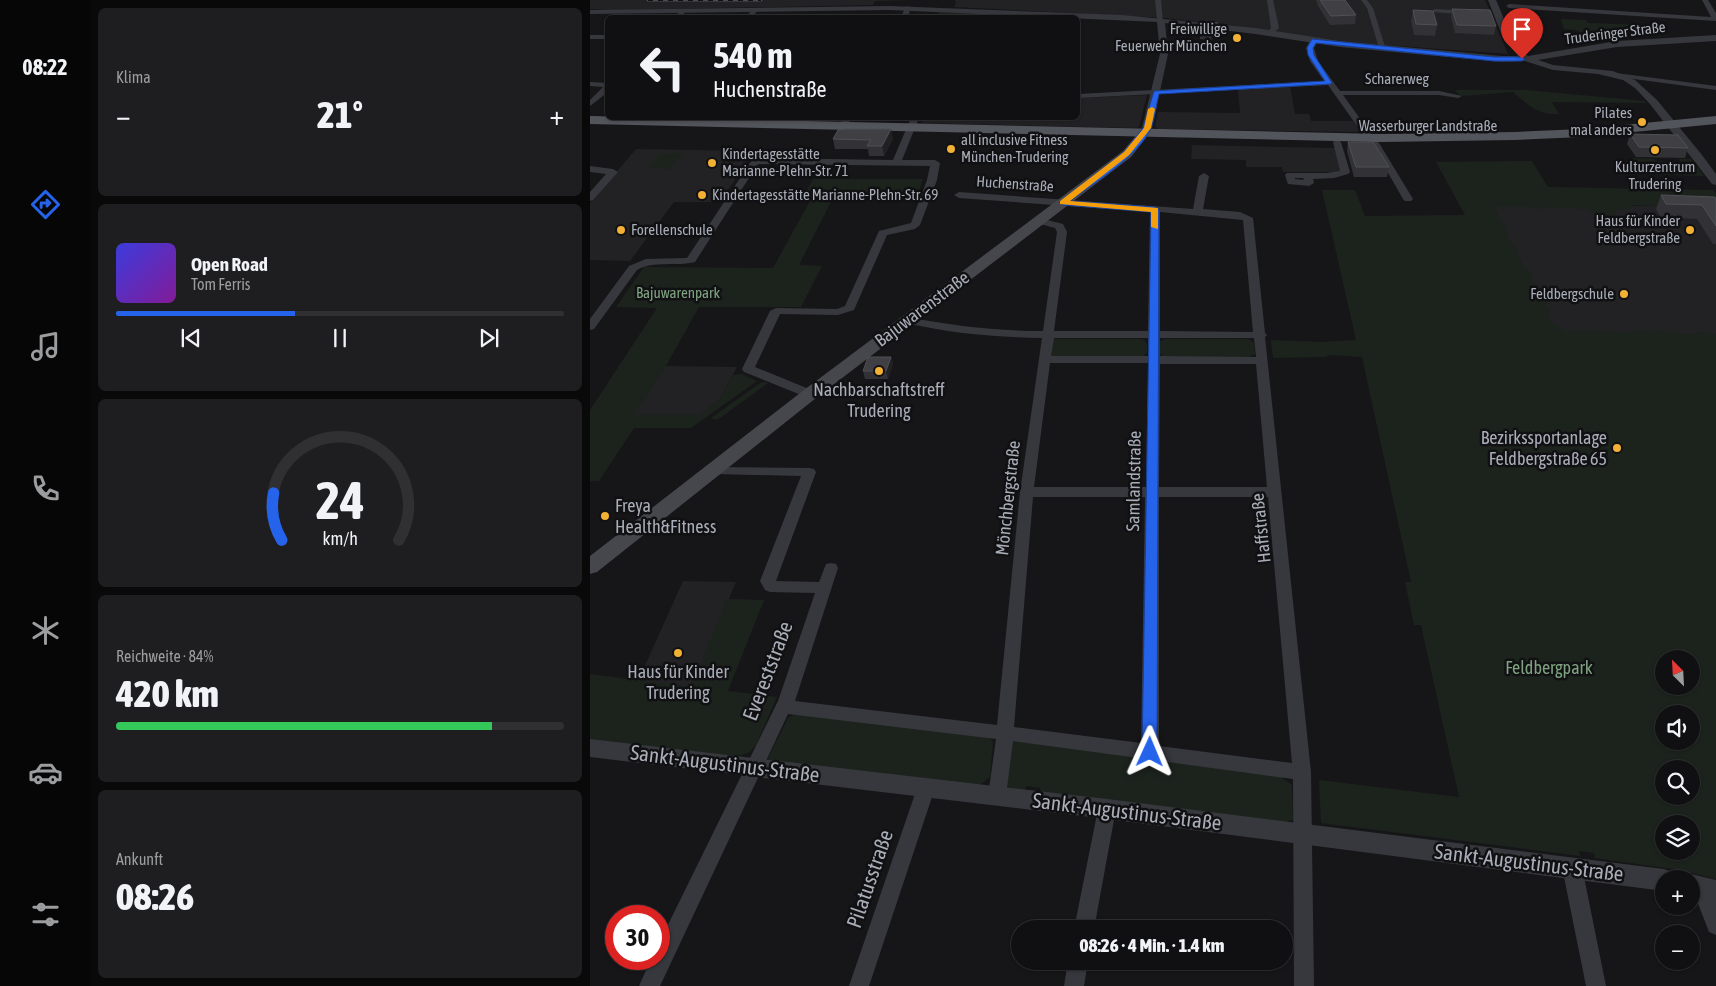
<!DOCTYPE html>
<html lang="de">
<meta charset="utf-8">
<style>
:root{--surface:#101012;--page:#1e1e20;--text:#f1f3f6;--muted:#9c9d9f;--line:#303032;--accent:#2563eb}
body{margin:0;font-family:"Asap Condensed",sans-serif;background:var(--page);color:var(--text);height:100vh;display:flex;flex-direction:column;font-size:19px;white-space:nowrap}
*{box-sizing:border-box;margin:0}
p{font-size:16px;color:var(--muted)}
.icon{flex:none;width:28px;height:28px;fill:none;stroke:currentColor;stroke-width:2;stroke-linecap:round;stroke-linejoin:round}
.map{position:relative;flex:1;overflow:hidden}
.drawer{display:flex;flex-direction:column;gap:8px;padding:8px;background:#09090a;width:500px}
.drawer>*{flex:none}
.hud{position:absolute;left:15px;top:15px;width:475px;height:105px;border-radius:8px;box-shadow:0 1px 4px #0004,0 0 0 1px var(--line);background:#101012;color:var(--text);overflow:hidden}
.needle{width:32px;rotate:336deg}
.tools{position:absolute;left:1065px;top:650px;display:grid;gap:10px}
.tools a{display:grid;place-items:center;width:45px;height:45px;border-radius:50%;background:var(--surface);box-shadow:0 1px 4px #0004,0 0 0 1px var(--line);font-size:25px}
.speed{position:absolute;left:15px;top:905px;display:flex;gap:10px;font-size:25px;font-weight:700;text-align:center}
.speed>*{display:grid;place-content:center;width:65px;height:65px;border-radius:50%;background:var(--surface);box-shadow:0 1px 4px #0004,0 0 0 1px var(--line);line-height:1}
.speed .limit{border:8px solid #d22;background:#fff;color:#111}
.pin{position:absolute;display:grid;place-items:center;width:42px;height:42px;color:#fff;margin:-51px -21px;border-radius:50% 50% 50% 0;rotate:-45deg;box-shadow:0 0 5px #0007}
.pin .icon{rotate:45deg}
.me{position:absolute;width:55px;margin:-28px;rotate:1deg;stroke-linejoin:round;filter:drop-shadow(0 0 4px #0008)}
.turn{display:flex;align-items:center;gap:18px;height:105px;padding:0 25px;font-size:22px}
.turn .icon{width:65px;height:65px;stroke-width:2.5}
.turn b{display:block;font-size:35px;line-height:42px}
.big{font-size:38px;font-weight:800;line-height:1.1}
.drawer .tile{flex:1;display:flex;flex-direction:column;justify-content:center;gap:8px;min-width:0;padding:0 18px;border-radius:8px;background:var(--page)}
.drawer .dial{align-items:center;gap:0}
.dial svg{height:130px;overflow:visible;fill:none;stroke:var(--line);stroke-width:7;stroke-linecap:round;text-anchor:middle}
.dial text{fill:var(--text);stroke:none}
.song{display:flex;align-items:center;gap:15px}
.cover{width:60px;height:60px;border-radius:8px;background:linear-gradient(135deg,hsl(240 70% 55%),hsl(290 70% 35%))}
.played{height:5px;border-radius:2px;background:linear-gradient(90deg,var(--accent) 40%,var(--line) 40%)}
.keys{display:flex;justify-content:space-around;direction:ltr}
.heat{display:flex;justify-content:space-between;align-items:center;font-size:28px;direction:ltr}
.charge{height:8px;border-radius:4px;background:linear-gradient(90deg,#34c759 84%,var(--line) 0)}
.trip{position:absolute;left:421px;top:920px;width:282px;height:50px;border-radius:25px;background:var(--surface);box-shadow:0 1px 4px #0004,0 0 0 1px var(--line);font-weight:800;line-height:50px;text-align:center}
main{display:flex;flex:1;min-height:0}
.dock{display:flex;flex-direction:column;width:90px;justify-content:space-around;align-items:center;background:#060607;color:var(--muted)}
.dock .icon{width:35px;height:35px}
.dock .current{color:var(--accent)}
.dock b{font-size:22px;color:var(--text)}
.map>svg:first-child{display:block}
</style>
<main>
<nav class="dock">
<b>08:22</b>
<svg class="icon current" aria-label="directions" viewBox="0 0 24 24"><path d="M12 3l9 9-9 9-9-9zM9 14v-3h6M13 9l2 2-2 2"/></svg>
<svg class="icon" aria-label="music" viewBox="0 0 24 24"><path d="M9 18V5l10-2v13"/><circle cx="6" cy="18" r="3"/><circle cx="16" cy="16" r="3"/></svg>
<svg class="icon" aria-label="phone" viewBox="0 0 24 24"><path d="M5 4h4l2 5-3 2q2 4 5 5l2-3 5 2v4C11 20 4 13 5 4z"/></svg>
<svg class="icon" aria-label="climate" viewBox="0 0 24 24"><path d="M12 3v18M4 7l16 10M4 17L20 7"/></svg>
<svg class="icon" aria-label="car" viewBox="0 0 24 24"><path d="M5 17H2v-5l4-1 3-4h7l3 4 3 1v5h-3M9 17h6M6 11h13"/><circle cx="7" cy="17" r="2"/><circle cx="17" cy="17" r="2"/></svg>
<svg class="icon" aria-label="filters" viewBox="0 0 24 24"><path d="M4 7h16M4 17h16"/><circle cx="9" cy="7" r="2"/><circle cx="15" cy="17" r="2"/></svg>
</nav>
<section class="drawer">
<div class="tile"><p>Klima</p>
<div class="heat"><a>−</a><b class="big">21°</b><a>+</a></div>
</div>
<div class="tile">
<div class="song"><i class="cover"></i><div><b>Open Road</b><p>Tom Ferris</p></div></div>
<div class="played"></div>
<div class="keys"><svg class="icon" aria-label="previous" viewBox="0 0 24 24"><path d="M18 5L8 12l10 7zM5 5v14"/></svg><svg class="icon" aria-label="pause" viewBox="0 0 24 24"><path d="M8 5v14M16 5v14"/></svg><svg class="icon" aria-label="next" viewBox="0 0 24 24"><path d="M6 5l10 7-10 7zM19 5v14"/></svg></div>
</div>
<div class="tile dial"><svg viewBox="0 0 100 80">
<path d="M14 69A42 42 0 1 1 86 69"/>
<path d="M14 69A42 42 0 0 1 9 40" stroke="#2563eb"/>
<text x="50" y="56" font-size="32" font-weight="700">24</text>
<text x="50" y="72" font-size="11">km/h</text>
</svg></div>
<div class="tile"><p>Reichweite · 84%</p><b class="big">420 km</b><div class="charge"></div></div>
<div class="tile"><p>Ankunft</p><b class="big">08:26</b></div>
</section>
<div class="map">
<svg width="1126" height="986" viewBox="0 0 1126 986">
<rect width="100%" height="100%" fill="#161618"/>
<path fill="#222225" d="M0,0H324L285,1L283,5L23,10L0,9Z
M365,0H895L918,54L767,43L576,18L364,7L366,4Z
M700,86L705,114H719L721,121H763L770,131L764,132L569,129L565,127L568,112L650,113L648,89Z
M557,95L549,127L546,128L333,123L331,121L332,118H488V98Z
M602,145L745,148L752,172H693L692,167H656V160L601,159Z
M46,149L164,151L130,202H84L40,261L0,260V203Z
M897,203L1122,207L1126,212V340L1070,342L984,343L969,346Z
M75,366L147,367L130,399L111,415H43Z
M93,581L146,582L101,687L48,681Z"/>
<path fill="#1c231d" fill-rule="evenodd" d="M349,12L403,14L402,17L346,18Z
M971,19L996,20L998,23L1056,25L1058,29L1042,27L1005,31L1017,40L1008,41L986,30L974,29Z
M865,90H936L1055,101L1056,103L962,102L969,114C947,115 939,105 923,92L873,96L869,95Z
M70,153H93L80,169L58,168Z
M1041,158L1064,159L1066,161L1090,162L1089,159H1101L1114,176L1052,174Z
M942,161L958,187L1123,190L1126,193V200L1097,207L1041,205L1040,209L1026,210V214L1022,216L1006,215L997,209L952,207L949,210L937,207H904L917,230L918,239C930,246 928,266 942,273L941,281L947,285L945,287L953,295V299L958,301L954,307L959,309L961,312L957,313L963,324H968V327L975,331H1020L1033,333L1054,330L1063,332L1070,330L1101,335L1107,332L1119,333L1126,335V879L1089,870L1005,858L1004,853L989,851L990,856L731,823L729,780L869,797L831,625H824L815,582H821L772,357L740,355L735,357L683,358L681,340L732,342L766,340L732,190H765L775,216L875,215L846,162ZM1074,659H1101V686H1074ZM1074,714H1101V741H1074ZM1074,769H1101V796H1074ZM1074,824H1101V851H1074Z
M223,179H333L328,194H245L209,265L232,266L211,307H109L73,371L44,415H111L130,399L143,375L152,374L167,381L101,428H44L9,481H0V410L67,308L26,307L54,267L183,268L224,194H215Z
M463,339H550C558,341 558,345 557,352L554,356L460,357Z
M575,339H658L664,343L665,354L657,358L573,356L570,354V341Z
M174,382L178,383L127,420L121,418L170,383Z
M137,599L174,600L138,691L187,697L166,745L160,752L142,758L0,739V674L101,687Z
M205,714L398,736L403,742L400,777L386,788L183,764L178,758L198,718Z
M425,740L691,777L702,785L703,820L689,823L452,795L450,788L437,786L434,791L421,790L416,784L419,745Z"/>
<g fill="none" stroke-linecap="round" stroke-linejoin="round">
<path fill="#37383d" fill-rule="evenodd" d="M565,0H571L573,21L567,20Z
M677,0H683L689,28L681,35L677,33L681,28Z
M771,0H777L783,8L796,50L789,48L777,8Z
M1112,0H1118L1126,13V21L919,8L916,6L919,4L1121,17Z
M318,6L321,8L317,18H310L316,7Z
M845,9L881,11L884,13L881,15L843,12V10Z
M162,10L167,11L162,18H155Z
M90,11L95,12L91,18H84Z
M0,35H18V39H0Z
M721,39L728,41L724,48L728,61L750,91H849L872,96L868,98L849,95H753L784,138L780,141L777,140L738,85L488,98V94L734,81L720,61L716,48Z
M1026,73L1126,86V90L1029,77H1026Z
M0,82L18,83V92L0,106V100L13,87L0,86Z
M254,118H262L255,129H249L248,127Z
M321,118H329L312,160H345L350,163L347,180L330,225L325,229L297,235L264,310L248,315L190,314L165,367L224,391L226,394L224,397H216L154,372L152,369L180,311L186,308L247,309L255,306L289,231L321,223L337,180L340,166L168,164L105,262C86,267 64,260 47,270L4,329L0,330V319L39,266L56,259L97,258L162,160L174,158L303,160Z
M747,139L751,142L760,172L758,174L744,178L723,179L724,183L719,186L698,184L695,175L697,173H737L750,171L743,142ZM705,178H713L714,180L705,179Z
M785,140L789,143L823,199L821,201H815L813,199L781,143Z
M0,166L23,169L28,172L3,200L0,201V192L16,174L0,172Z
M614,173L619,176L613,209L650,212L663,218L675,333L677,335L675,337L721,772L724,986H704L703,779L423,741L416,796L413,802L407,804L401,802L398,796L406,739L198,714L70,986H49L61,959H69V943L188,701L225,593L180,592L175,590L170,581L211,476L125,474L120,473L118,470L120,467L219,468L224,469L226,472L186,581L229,582L236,564L241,563L246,564L248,568L205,701L407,725L430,492L452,338C406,337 359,334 314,322L312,320L318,317C363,326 407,331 453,331L467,232L465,228L446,223V219L449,218L473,224L477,232L464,331H558L560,212L369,198L364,195L369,192L603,209L609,176ZM570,212L653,220L663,332L570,331ZM464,338H558V356H461ZM570,338H664L666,357L570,356ZM460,363H558L556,487H444ZM570,364H666L677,487H569ZM443,497H555L551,743L424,727ZM569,497H678L702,763L569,746Z
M336,780L342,782L345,788L279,986H259L327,788L330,782Z
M517,801L523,803L526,809L504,929H484L508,809L511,803Z
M982,858L989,861L992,867L1016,986H996L972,867L975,861Z
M1112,879L1119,881L1126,899V935L1119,932L1102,888L1105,881Z
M478,961H498L494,986H474Z"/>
<path fill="#37383d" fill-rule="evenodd" d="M898,0H906C916,22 919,39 938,56L1027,41L1126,35V41L1027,47L948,60L963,65L1023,71L1045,80L1067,100L1112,155L1126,174V185L1122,184L1060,104L1045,88L1033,80L1008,74L963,70L935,61L912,62L750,47L665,34L575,23L578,54L562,128L557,136L553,137L548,134L552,128L570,54L567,22L300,10L0,14V10L300,6L532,15L665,28L750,41L912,56H928L913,38Z
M0,739L517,799L1074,869L1082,872L1085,879H1074V891L517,819L0,757Z
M1101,874L1126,880V902L1101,896V879H1092Z"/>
<path fill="#45474d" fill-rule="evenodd" d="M553,130L559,134L541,157L226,398L7,572L0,574V556L214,390L533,151L549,132Z"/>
<path fill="#53555c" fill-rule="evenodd" d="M0,116L791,134L925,132L992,129L1126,116V124L992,137L925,140L791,142L0,124Z"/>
<g stroke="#4a4c52" stroke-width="3">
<path id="rail" d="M58,0H171"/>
</g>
<use href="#rail" stroke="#111113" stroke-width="2" stroke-dasharray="5" stroke-linecap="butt"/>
</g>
<path fill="#323236" d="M726,0H755L766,15L765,24L740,25L728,6Z
M862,9L906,26L904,35L865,33L861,17Z
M823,10L847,25L845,36L824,35L821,21Z
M610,30L628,31L621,40L610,39Z
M295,118H312L310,121H296Z
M1040,134L1098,148L1095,158L1046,157L1037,144Z
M243,139H303L294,156H279L278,149H245Z
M758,142L799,167L797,177H764L757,151Z
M1071,195L1126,199V244H1123L1107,219L1070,217L1066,209Z
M301,357L303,364L298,379H275L273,371Z"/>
<path fill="#212124" d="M628,23V31L621,40L622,31Z
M301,129L303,139L294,156L292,146Z
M301,357L303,364L298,379L296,371Z"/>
<path fill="#3f3f44" stroke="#4f5156" d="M730,0H755L766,15L741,16Z
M862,9L900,10L906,26L867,25Z
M823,10L843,11L847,25L826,24Z
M616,21L628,23L622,31L610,30Z
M254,129H301L292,146H277L281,140L243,139L248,130Z
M1040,134L1088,135L1098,148L1049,147Z
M758,142H783L799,167H766Z
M1071,195L1125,197L1126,199V226L1112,205L1076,204Z
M278,357H301L296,371H273Z"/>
<path fill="#2563eb" stroke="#184099" d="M722,39L904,57H932L935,59L932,61H904L726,43L723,48L724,55L742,83L741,84L569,94C566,105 565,118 561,128C548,157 505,182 480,201L565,207L569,210L567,752L565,756L560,758L554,756L552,752L561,212L473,205L469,202L534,152L553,128L564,91L735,81L718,55L717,48Z"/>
<path fill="#f59e0b" d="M562,107L565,109L561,128L539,155L480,201L568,208V229L561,227V212L470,204V201L534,152L554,128L558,109Z"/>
<g fill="#f2b134" stroke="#111113" stroke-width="2">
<circle cx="647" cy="38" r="5"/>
<circle cx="1052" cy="122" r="5"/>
<circle cx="361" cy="149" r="5"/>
<circle cx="1065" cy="150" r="5"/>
<circle cx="122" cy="163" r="5"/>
<circle cx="112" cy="195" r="5"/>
<circle cx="31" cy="230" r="5"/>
<circle cx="1100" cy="230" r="5"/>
<circle cx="1034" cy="294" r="5"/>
<circle cx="289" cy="371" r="5"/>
<circle cx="1027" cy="448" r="5"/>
<circle cx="15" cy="516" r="5"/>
<circle cx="88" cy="653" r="5"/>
</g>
<g text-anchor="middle" stroke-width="5" stroke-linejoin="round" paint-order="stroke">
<g font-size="15" fill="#a8adb8" stroke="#111113" text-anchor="end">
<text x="637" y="34">Freiwillige<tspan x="637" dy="17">Feuerwehr München</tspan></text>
<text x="1042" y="118">Pilates<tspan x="1042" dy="17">mal anders</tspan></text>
<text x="371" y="145" text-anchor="start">all inclusive Fitness<tspan x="371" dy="17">München-Trudering</tspan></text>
<text x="132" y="159" text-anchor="start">Kindertagesstätte<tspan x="132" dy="17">Marianne-Plehn-Str. 71</tspan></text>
<text x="1065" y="172" text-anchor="middle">Kulturzentrum<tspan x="1065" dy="17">Trudering</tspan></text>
<text x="122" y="200" text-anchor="start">Kindertagesstätte Marianne-Plehn-Str. 69</text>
<text x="1090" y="226">Haus für Kinder<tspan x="1090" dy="17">Feldbergstraße</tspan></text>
<text x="41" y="235" text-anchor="start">Forellenschule</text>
<text x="1024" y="299">Feldbergschule</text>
</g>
<g font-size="15" fill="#a8adb8" stroke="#111113">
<text transform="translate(1025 33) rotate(-7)" y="5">Truderinger Straße</text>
<text x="807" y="84">Scharerweg</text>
<text x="838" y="131">Wasserburger Landstraße</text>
<text transform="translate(425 184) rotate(4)" y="5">Huchenstraße</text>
</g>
<g font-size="15" fill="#7fa381" stroke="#111113">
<text x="88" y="298">Bajuwarenpark</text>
</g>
<g font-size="18" fill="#a8adb8" stroke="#111113">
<text transform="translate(332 309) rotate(-37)" y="6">Bajuwarenstraße</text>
<text transform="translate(544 481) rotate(-89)" y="6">Samlandstraße</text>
<text transform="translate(418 498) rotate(-84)" y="6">Mönchbergstraße</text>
<text transform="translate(671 528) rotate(-96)" y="6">Haffstraße</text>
</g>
<g font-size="18" fill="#a8adb8" stroke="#111113">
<text x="289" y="396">Nachbarschaftstreff<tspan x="289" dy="21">Trudering</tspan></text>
<text x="1017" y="444" text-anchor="end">Bezirkssportanlage<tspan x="1017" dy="21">Feldbergstraße 65</tspan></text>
<text x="25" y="512" text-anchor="start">Freya<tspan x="25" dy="21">Health&amp;Fitness</tspan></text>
<text x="88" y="678">Haus für Kinder<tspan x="88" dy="21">Trudering</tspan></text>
</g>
<g font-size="18" fill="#7fa381" stroke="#111113">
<text x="959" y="674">Feldbergpark</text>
</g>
<g font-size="21" fill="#a8adb8" stroke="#111113">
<text transform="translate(178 671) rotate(-69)" y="7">Evereststraße</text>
<text transform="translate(135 764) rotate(7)" y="7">Sankt-Augustinus-Straße</text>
<text transform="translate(537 812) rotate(7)" y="7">Sankt-Augustinus-Straße</text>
<text transform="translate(939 863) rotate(7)" y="7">Sankt-Augustinus-Straße</text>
<text transform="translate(280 879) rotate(-71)" y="7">Pilatusstraße</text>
</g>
</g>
</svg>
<div class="tools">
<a><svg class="needle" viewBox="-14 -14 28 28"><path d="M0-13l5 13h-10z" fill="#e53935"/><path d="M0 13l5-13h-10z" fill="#9c9d9f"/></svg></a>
<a><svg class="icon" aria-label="sound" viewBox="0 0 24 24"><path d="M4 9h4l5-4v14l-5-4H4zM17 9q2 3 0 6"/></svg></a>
<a><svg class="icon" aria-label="search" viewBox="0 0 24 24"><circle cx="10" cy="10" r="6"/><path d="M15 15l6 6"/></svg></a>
<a><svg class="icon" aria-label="layers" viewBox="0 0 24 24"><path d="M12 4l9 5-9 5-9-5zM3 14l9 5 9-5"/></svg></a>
<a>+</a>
<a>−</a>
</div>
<div class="speed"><div class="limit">30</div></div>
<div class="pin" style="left:932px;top:59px;background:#d93025"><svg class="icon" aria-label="arrive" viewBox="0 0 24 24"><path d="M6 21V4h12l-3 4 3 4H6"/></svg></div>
<svg class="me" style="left:560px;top:752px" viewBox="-20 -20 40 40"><path d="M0-17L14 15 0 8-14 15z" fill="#2563eb" stroke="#fff" stroke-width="4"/></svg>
<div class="trip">08:26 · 4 Min. · 1.4 km</div>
<div class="hud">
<div class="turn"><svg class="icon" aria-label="left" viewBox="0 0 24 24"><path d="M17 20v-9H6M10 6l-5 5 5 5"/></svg><div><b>540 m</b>Huchenstraße</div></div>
</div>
</div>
</main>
